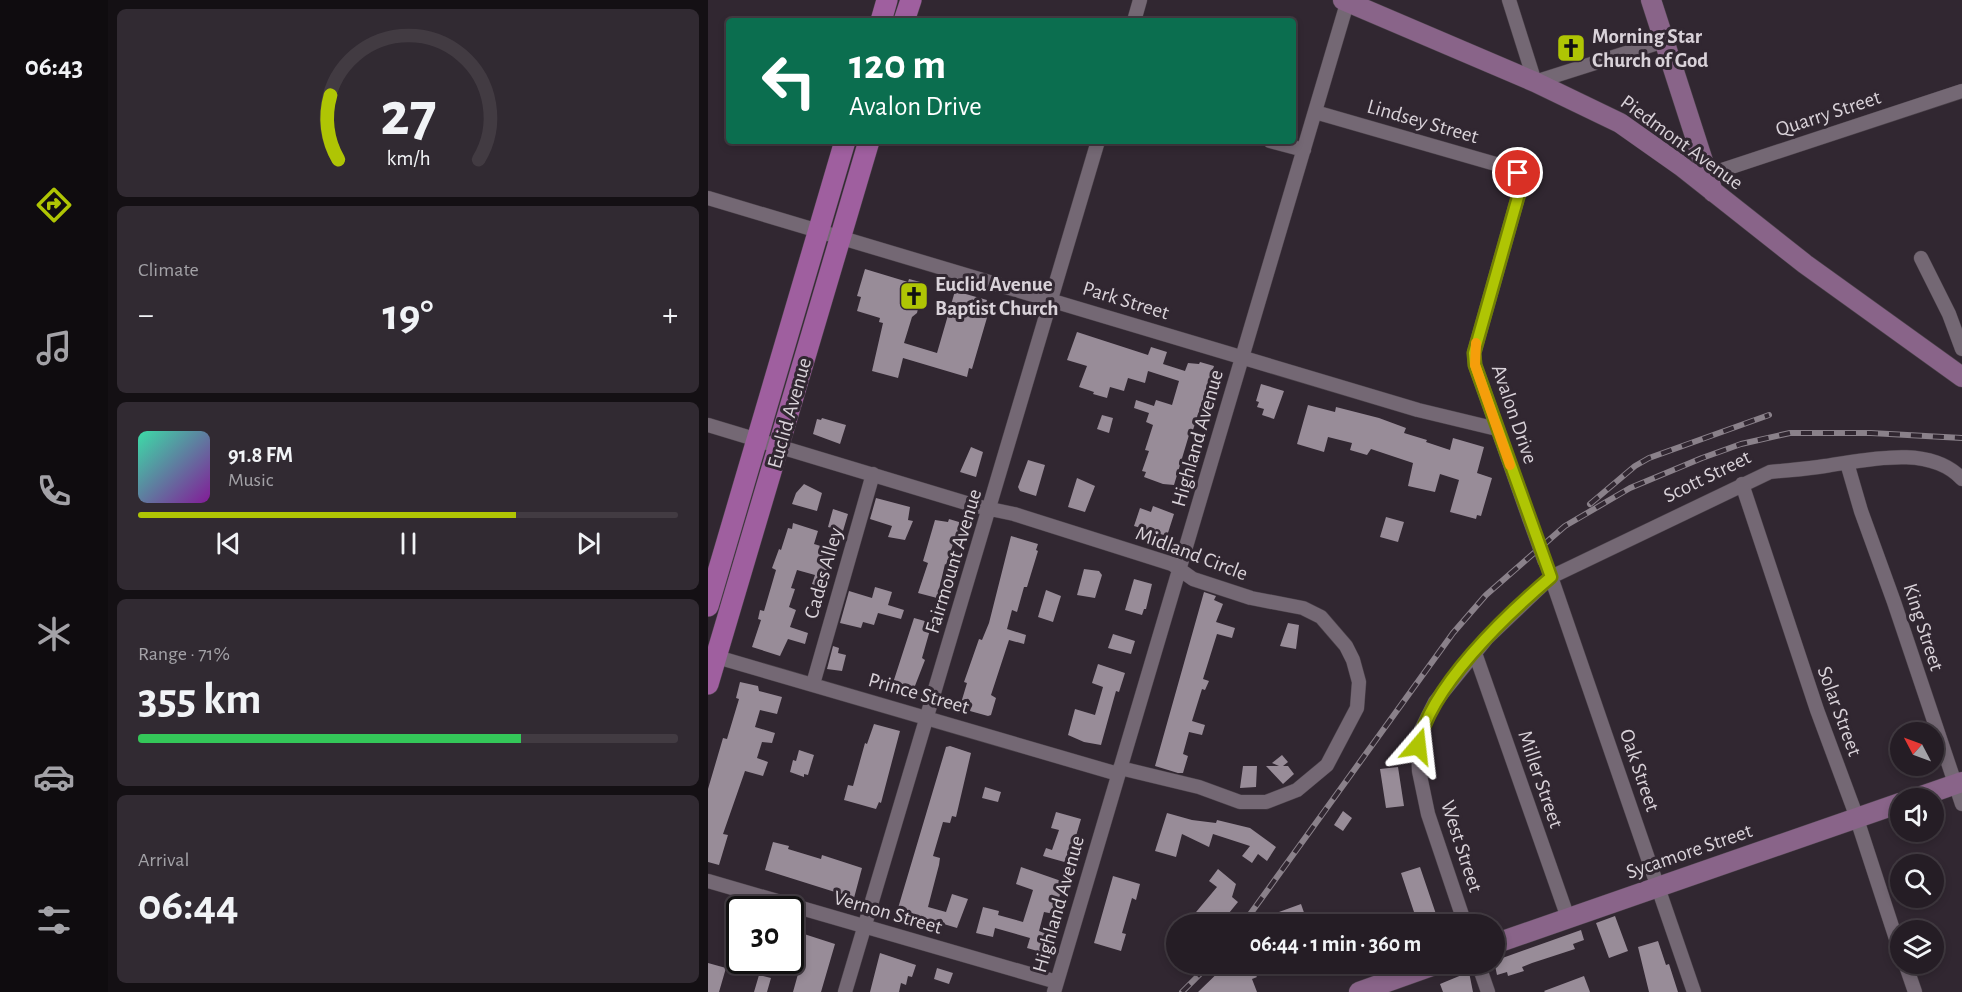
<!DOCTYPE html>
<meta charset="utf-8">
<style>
:root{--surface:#251d25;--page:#312a32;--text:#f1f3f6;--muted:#a3a2a7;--line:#423b42;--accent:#afc504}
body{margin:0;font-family:"Alegreya Sans",sans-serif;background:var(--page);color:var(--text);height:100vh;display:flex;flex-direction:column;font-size:22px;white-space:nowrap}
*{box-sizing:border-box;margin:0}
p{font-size:20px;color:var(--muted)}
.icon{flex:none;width:33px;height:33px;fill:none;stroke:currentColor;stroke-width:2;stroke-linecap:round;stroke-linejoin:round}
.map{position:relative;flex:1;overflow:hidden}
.sheet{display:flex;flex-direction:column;gap:9px;padding:9px;background:#141014;width:600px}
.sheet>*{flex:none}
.guide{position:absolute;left:18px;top:18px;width:570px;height:126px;border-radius:6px;box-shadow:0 3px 9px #0003,0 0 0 2px var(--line);background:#0b6e4f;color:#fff;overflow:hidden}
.needle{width:39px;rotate:311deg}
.controls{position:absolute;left:1182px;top:722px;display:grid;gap:12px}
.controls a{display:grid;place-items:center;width:54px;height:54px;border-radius:50%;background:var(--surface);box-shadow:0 3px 9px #0003,0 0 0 2px var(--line);font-size:30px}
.speed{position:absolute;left:18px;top:896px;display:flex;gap:12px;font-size:30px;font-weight:700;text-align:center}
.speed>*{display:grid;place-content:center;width:78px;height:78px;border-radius:50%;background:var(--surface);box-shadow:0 3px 9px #0003,0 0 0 2px var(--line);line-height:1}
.speed .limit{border:3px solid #111;border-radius:9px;background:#fff;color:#111}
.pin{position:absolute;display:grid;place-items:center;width:51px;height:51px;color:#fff;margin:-26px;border:3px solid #fff;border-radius:50%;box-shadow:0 2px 6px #0007}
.me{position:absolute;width:66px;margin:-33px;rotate:17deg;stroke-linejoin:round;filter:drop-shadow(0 0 4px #0008)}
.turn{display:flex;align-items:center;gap:21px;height:126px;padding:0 24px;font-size:27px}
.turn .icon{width:78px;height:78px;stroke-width:2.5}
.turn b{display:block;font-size:42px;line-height:51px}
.big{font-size:45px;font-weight:700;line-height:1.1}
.sheet .card{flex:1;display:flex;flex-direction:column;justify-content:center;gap:9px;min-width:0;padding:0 21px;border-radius:9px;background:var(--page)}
.sheet .dial{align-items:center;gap:0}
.dial svg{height:156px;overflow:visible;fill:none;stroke:var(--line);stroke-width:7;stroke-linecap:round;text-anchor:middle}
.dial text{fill:var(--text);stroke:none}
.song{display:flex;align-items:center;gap:18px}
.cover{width:72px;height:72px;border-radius:9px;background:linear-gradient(135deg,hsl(160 70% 55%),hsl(290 70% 35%))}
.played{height:6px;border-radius:3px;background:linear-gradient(90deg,var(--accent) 70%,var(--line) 70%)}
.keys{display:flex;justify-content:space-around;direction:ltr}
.heat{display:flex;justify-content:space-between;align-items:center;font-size:33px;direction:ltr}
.charge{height:9px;border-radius:4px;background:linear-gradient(90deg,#34c759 71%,var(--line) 0)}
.trip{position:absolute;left:458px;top:914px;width:339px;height:60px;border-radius:30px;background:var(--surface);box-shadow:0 3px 9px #0003,0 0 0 2px var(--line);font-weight:700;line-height:60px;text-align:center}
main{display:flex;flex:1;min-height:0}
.tabs{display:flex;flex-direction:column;width:108px;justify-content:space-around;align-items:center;background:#0f0c0f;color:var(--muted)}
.tabs .icon{width:42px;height:42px}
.tabs .selected{color:var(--accent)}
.tabs b{font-size:27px;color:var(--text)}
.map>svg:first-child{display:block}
</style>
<main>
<nav class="tabs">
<b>06:43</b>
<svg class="icon selected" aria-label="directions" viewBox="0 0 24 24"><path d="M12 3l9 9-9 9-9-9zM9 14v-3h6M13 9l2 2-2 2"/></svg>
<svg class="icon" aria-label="music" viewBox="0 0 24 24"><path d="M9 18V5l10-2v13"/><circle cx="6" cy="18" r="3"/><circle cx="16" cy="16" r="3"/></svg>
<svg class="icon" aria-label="phone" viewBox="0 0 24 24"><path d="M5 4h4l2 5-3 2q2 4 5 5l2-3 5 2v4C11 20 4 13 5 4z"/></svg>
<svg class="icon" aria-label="climate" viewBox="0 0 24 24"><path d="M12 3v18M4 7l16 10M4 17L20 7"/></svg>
<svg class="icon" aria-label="car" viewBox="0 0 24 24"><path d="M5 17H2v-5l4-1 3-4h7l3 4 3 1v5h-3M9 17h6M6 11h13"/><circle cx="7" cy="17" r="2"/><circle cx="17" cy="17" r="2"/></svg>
<svg class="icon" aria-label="filters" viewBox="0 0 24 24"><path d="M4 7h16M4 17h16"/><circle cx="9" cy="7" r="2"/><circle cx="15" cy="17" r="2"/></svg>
</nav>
<section class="sheet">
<div class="card dial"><svg viewBox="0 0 100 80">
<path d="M14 69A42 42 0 1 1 86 69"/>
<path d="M14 69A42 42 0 0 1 10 36" stroke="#afc504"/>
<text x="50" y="56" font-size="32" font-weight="700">27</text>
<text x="50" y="72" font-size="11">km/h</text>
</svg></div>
<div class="card"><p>Climate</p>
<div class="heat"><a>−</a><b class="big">19°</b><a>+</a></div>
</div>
<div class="card">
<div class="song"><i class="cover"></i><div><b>91.8 FM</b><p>Music</p></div></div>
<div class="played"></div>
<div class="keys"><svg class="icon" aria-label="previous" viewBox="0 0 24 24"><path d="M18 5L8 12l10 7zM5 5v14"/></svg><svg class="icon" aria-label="pause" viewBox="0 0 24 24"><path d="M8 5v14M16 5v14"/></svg><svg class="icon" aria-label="next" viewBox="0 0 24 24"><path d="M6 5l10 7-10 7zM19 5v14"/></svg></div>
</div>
<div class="card"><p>Range · 71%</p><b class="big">355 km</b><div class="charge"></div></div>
<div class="card"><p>Arrival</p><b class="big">06:44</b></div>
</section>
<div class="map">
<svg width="1254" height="992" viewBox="0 0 1254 992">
<rect width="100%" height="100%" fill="#312731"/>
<path fill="#988c98" d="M157,269L200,282L201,279L216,283L209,313L204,317L196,343L229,353L247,291L279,300L278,303L283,304L264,369L261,368L259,377L195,358L190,378L164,371L175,323L171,322L172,318L149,311L153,297L149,296Z
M369,332L440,355L443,347L459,352L455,364L477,371L480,363L491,364L492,362L506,366L483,436L481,435L466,485L455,484L436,477L438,472L434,471L441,451L437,450L445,425L438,422L441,413L426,408L428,400L446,406L448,400L464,405L471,381L440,371L437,383L420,378L416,391L402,387L399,398L385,394L386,392L371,387L379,366L359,360Z
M553,384L576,391L566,419L554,415L556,409L549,407L551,402L548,401Z
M600,405L627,412L628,407L671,418L698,428L696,433L719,440L718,442L742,450L745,438L776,447L769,473L784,478L773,516L769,515L768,519L742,512L751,480L732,474L727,492L700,486L705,463L663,449L659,455L642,450L644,443L620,437L616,452L589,444Z
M394,415L405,418L401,433L389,429Z
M114,418L138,425L132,444L105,434L109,419L113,420Z
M263,447L275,452L268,477L252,472Z
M320,460L337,465L328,496L312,491L310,487Z
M369,478L387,486L377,512L360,507Z
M96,484L114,493L109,511L84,504L88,493Z
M168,498L202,507L200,520L205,521L197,540L180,537L184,526L162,519Z
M445,506L466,514L459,536L426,526L432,508L443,512Z
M125,509L140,514L135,531L120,527Z
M678,517L696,522L690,542L672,537Z
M241,519L251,522L254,528L246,540L239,565L237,564L229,598L210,593L220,563L215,561L227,520L240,522Z
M85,523L110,531L106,544L126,550L114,587L104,584L107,575L89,570L83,588L87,589L81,607L88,610L82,627L100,633L97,644L80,639L72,656L44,647L53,620L50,619L52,610L56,611L68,570L64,568L71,549L73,550L80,528L84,529Z
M303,536L330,544L328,550L330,551L319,587H316L309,612L304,610L299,629L318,635L316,644L301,640L283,695L288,698L283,715L280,716L262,711L263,707L253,703L259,683L256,682L271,639L274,640L281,623Z
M376,569L391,571L394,575L387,598L369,595Z
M426,579L444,584L438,609H436L434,615L417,610Z
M167,587L184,592L180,605L196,610L193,619L170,613L166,625L155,622L153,628L132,623L141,591L164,598Z
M338,590L353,596L345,622L330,617Z
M496,592L508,596L506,600L515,604L508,622L527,628L524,638L509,634L495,679L501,681L497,690L494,689L484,721L497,725L494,735L481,732L475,754L480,756L475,773H470L447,766Z
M206,618L224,623L214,658L217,660L205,691L184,686Z
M580,623L591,625L588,649L572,646Z
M405,634L427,641L423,654L400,648Z
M125,646L131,648L130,653L138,655L134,671L119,669Z
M390,664L417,673L411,692L408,691L393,745L376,742L360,735L367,709L387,715L395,687L384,683Z
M32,682L50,686L51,691L74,697L69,714L52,710L47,727L67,733L64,743L54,742L49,758L60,762L55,776L37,771L15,834L20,835L11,865L0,862V789L15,738L19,739L31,699L28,698Z
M166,724L192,731L173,803L171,802L168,809L136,800L140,785L145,786L157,743L159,744Z
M242,746L263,753L248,817L244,816L242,823L235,822L225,856L232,858L231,865L220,907L238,912L244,894L260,899L249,928L219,919L218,922H213L188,915L238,747Z
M91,750L106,755L100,775L96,774V777L82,772L85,760L88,761Z
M574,755L580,762L575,766H580L586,774L575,784L558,766H571L564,763Z
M535,766H549L548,787L532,788Z
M690,767L696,806L678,808L672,769Z
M277,787L293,792L290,802L274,798Z
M635,811L644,818L635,831L626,825Z
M348,812L373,819L360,863L335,856L338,848L344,850L351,830L343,828Z
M459,813L484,820L508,823L509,820L542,828L568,847L559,861L550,854L544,863L534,856L542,846L505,834L501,847L474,834L468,857L447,851Z
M65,842L81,846L80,849L113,859L114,855L154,868L146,898L57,870Z
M313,867L356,882L346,914L336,912L331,931L345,936L340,954L319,948L322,938L287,928L285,937L268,933L275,907L291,911L290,915L315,922L325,890L308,884Z
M712,867L729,917L710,924L693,873Z
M510,869L528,884L524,897L530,902L512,924H478L509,887L501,881Z
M405,876L432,884L428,900L424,898L414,933L418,934L413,951L386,943Z
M593,904L600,924H542L541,923Z
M907,916L920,951L901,958L888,923Z
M873,930L876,940L865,944L867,949L824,963L814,967L816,971L800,976L799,972L789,975L786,961Z
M96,934L127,944L113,992H85L90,974L87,973L90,965L86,964L89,949L93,937L96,938Z
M950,941L958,965L961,964L970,992H941L930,947Z
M172,953L208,965L204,977L200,976L198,985L193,983L191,992H162Z
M0,963L18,968L11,992H0Z
M520,963H571V964L546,973L549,977L544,979L549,992H490Z
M575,963H610V964L579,975Z
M229,968L245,973L241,984L226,979Z
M761,972L765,992H735L732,984Z
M51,975L63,978L59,992H46Z
M876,976L882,992H837L836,991Z"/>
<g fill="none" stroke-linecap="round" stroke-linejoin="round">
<g stroke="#4b424a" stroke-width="15">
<path id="street" d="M801,0L827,82L956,41
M426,21L432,0
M607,112L805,169L810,173L812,190L766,353L767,365L821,518
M562,141L596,150
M999,175L1254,91
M0,198L710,410L789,429
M1213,258L1241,314L1254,349
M0,425L268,506L306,514L464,564L485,579L543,598L595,608L613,617L638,646L645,660L651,682L649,708L619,765L589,790L558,802H532L491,787L412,768
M1139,463L1153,511L1186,602L1254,804
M1034,484L1109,710L1145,807L1192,951
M841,571L986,992
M767,653L860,918
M2,655L410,774
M105,684L165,474
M0,881L349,982
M757,924L720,814L711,771L710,746L713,730L727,702L779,638L843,577L1062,472C1080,470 1099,469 1117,466C1159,460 1222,444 1254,479
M770,963L780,992
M1197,963L1207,992
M137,992L390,141
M346,992L640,0"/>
</g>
<g stroke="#4b424a" stroke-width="21">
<path id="secondary" d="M635,0L827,82L912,123L973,166L1097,264L1254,377
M943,0L1005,192
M1208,798L1254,782
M786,944L1192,803
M651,992L732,963"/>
</g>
<g stroke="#4b424a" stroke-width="22">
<path id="primary" d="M173,21L179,0
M196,21L203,0
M0,606L137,141
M0,684L161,141"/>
</g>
<use href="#street" stroke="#746874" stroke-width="14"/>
<use href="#secondary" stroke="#896489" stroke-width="20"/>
<use href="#primary" stroke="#9f5f9f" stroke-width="21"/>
<g stroke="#8a818a" stroke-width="6">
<path id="rail" d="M882,504L927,466L941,458L1061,415
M535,924L745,633L778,595L857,526L922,488L994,458L1033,444L1082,433H1163L1254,438
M474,992L503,963"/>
</g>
<use href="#rail" stroke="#312731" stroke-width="4" stroke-dasharray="11" stroke-linecap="butt"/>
<g stroke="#4b424a" stroke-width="15" stroke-linecap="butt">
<path id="street-bridge" d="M821,518L837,562"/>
</g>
<use href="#street-bridge" stroke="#746874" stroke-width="14"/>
</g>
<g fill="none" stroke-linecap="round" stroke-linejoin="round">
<g stroke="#728003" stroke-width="15">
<path id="route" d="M710,746C722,687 797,616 843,577L767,365L766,353L812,190L810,173"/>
</g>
<use href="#route" stroke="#afc504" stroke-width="10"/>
<path stroke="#f59e0b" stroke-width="10" d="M768,343L767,365L802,465"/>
</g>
<defs>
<g id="church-square" transform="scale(1.5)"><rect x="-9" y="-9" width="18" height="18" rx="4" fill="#afc504" stroke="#312731"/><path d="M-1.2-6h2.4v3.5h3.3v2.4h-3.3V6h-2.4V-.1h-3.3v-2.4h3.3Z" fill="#111"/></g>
</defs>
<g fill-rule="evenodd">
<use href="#church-square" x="863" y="48"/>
<use href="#church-square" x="206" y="296"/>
</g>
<g text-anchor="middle" stroke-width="6" stroke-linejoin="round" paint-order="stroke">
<g font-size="21" font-weight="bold" fill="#d9d2d9" stroke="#312731" text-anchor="start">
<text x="884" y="43">Morning Star<tspan x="884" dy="24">Church of God</tspan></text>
<text x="227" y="291">Euclid Avenue<tspan x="227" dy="24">Baptist Church</tspan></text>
</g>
<g font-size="21" fill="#d9d2d9" stroke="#312731">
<text transform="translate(1120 113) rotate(-18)" y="7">Quarry Street</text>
<text transform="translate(715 121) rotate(16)" y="7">Lindsey Street</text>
<text transform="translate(974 142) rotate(36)" y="7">Piedmont Avenue</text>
<text transform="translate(418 300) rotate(17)" y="7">Park Street</text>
<text transform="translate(81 413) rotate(-74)" y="7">Euclid Avenue</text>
<text transform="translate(807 414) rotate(71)" y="7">Avalon Drive</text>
<text transform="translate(489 438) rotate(-74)" y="7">Highland Avenue</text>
<text transform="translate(999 476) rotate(-26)" y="7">Scott Street</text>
<text transform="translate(484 553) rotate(21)" y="7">Midland Circle</text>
<text transform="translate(245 561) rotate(-73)" y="7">Fairmount Avenue</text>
<text transform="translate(115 573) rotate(-74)" y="7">Cades Alley</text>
<text transform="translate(1216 627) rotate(72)" y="7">King Street</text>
<text transform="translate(211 693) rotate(16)" y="7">Prince Street</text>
<text transform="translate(1132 711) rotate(70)" y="7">Solar Street</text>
<text transform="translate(932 770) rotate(71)" y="7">Oak Street</text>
<text transform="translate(833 779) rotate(71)" y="7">Miller Street</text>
<text transform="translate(754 846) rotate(72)" y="7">West Street</text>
<text transform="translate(981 851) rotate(-19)" y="7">Sycamore Street</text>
<text transform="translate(350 904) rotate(-74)" y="7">Highland Avenue</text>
<text transform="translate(180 912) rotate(16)" y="7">Vernon Street</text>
</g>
</g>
</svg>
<div class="controls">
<a><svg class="needle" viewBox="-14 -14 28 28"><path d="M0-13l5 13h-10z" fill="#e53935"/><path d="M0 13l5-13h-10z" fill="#a3a2a7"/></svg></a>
<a><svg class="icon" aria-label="sound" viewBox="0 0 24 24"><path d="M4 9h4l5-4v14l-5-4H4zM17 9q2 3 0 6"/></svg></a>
<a><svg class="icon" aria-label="search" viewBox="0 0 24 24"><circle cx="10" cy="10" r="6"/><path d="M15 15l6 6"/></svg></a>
<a><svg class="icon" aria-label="layers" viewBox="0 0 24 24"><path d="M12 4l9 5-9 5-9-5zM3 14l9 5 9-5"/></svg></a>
</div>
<div class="speed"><div class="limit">30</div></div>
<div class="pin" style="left:810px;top:173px;background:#d93025"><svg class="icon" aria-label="arrive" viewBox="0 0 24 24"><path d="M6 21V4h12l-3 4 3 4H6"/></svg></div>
<svg class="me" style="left:710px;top:746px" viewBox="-20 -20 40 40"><path d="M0-17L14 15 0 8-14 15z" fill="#afc504" stroke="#fff" stroke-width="4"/></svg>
<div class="trip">06:44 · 1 min · 360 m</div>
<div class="guide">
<div class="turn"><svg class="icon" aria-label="left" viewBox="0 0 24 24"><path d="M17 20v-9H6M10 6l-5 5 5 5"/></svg><div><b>120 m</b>Avalon Drive</div></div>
</div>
</div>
</main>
